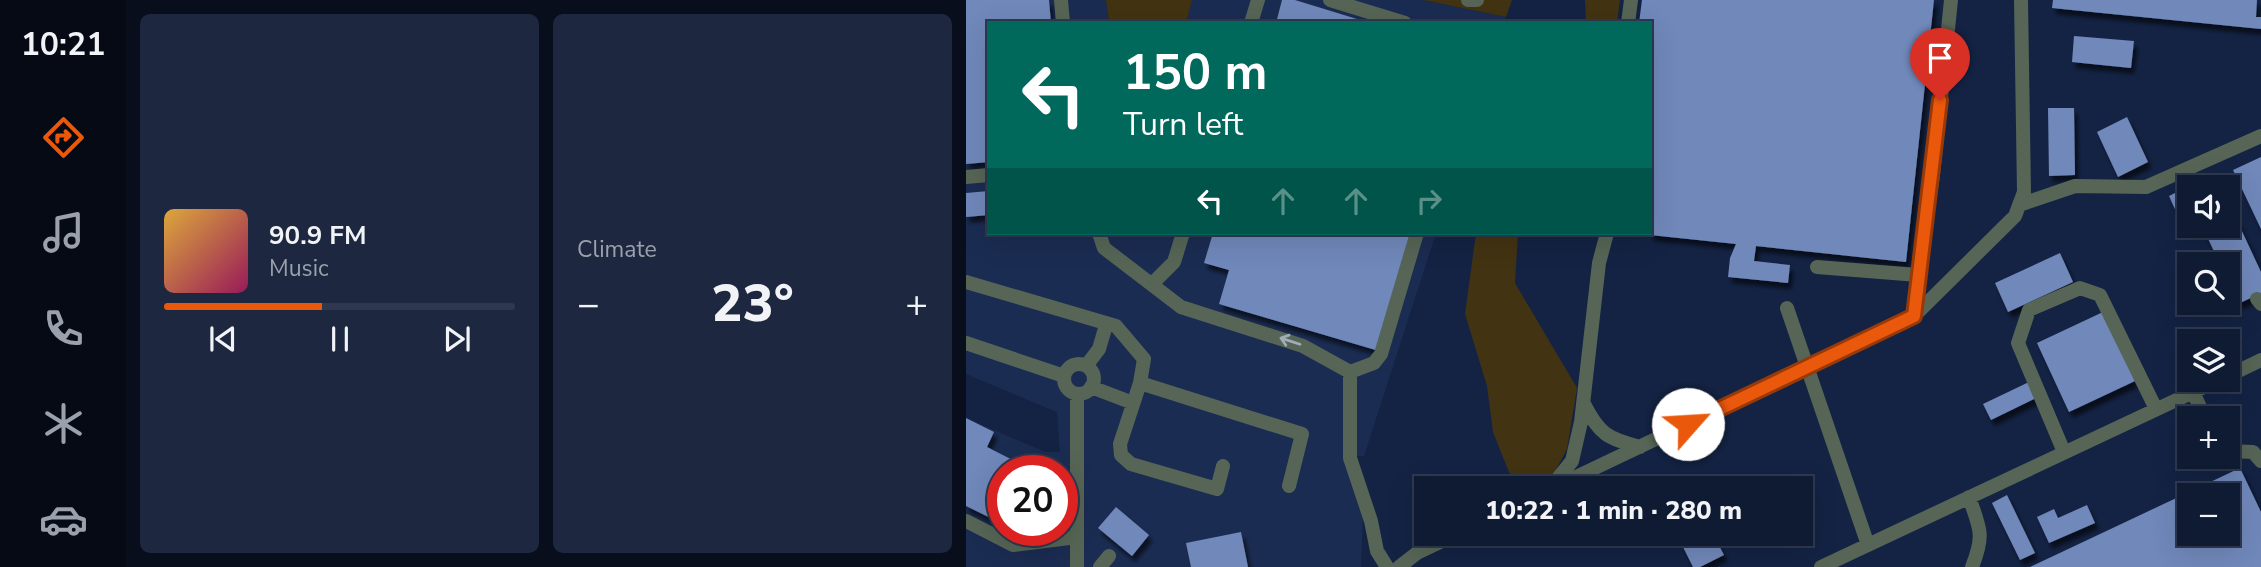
<!DOCTYPE html>
<meta charset="utf-8">
<style>
:root{--surface:#0f1a33;--page:#1d273f;--text:#f1f3f6;--muted:#9ba1ac;--line:#2f384e;--accent:#ea580c}
body{margin:0;font-family:"Nunito Sans",sans-serif;background:var(--page);color:var(--text);height:100vh;display:flex;flex-direction:column;font-size:26px;white-space:nowrap}
*{box-sizing:border-box;margin:0}
p{font-size:23px;color:var(--muted)}
.icon{flex:none;width:38px;height:38px;fill:none;stroke:currentColor;stroke-width:2;stroke-linecap:round;stroke-linejoin:round}
.map{position:relative;flex:1;overflow:hidden}
.panel{display:flex;flex-direction:column;gap:14px;padding:14px;background:#080e1c;width:840px}
.panel>*{flex:none}
.banner{position:absolute;left:21px;top:21px;width:665px;height:214px;border-radius:0px;box-shadow:0 7px 28px #0002,0 0 0 2px var(--line);background:#00695c;color:#fff;overflow:hidden}
.buttons{position:absolute;left:1211px;top:175px;display:grid;gap:14px}
.buttons a{display:grid;place-items:center;width:63px;height:63px;border-radius:0px;background:var(--surface);box-shadow:0 7px 28px #0002,0 0 0 2px var(--line);font-size:35px}
.speed{position:absolute;left:21px;top:455px;display:flex;gap:14px;font-size:35px;font-weight:700;text-align:center}
.speed>*{display:grid;place-content:center;width:91px;height:91px;border-radius:50%;background:var(--surface);box-shadow:0 7px 28px #0002,0 0 0 2px var(--line);line-height:1}
.speed .limit{border:10px solid #d22;background:#fff;color:#111}
.pin{position:absolute;display:grid;place-items:center;width:60px;height:60px;color:#fff;margin:-72px -30px;border-radius:50% 50% 50% 0;rotate:-45deg;box-shadow:0 0 7px #0007}
.pin .icon{rotate:45deg}
.me{position:absolute;width:77px;margin:-38px;rotate:64deg;stroke-linejoin:round;filter:drop-shadow(0 0 5px #0008)}
.turn{display:flex;align-items:center;gap:24px;height:147px;padding:0 21px;font-size:32px}
.turn .icon{width:91px;height:91px;stroke-width:2.5}
.turn b{display:block;font-size:49px;line-height:60px}
.lanes{display:flex;align-items:center;height:66px;padding:0 21px;background:#0003;justify-content:center;gap:35px;direction:ltr}
.lanes .off{opacity:.35}
.big{font-size:52px;font-weight:800;line-height:1.1}
.panel .widget{flex:1;display:flex;flex-direction:column;justify-content:center;gap:10px;min-width:0;padding:0 24px;border-radius:10px;background:var(--page)}
.song{display:flex;align-items:center;gap:21px}
.cover{width:84px;height:84px;border-radius:10px;background:linear-gradient(135deg,hsl(40 70% 55%),hsl(330 70% 35%))}
.played{height:7px;border-radius:4px;background:linear-gradient(90deg,var(--accent) 45%,var(--line) 45%)}
.keys{display:flex;justify-content:space-around;direction:ltr}
.heat{display:flex;justify-content:space-between;align-items:center;font-size:38px;direction:ltr}
.panel .tiles{flex:1;display:grid;gap:14px;grid-template-columns:repeat(2,1fr)}
.trip{position:absolute;left:448px;top:476px;width:399px;height:70px;border-radius:0px;background:var(--surface);box-shadow:0 7px 28px #0002,0 0 0 2px var(--line);font-weight:800;line-height:70px;text-align:center}
main{display:flex;flex:1;min-height:0}
.dock{display:flex;flex-direction:column;width:126px;justify-content:space-around;align-items:center;background:#060a14;color:var(--muted)}
.dock .icon{width:49px;height:49px}
.dock .selected{color:var(--accent)}
.dock b{font-size:32px;color:var(--text)}
.map>svg:first-child{display:block}
</style>
<main>
<nav class="dock">
<b>10:21</b>
<svg class="icon selected" aria-label="directions" viewBox="0 0 24 24"><path d="M12 3l9 9-9 9-9-9zM9 14v-3h6M13 9l2 2-2 2"/></svg>
<svg class="icon" aria-label="music" viewBox="0 0 24 24"><path d="M9 18V5l10-2v13"/><circle cx="6" cy="18" r="3"/><circle cx="16" cy="16" r="3"/></svg>
<svg class="icon" aria-label="phone" viewBox="0 0 24 24"><path d="M5 4h4l2 5-3 2q2 4 5 5l2-3 5 2v4C11 20 4 13 5 4z"/></svg>
<svg class="icon" aria-label="climate" viewBox="0 0 24 24"><path d="M12 3v18M4 7l16 10M4 17L20 7"/></svg>
<svg class="icon" aria-label="car" viewBox="0 0 24 24"><path d="M5 17H2v-5l4-1 3-4h7l3 4 3 1v5h-3M9 17h6M6 11h13"/><circle cx="7" cy="17" r="2"/><circle cx="17" cy="17" r="2"/></svg>
</nav>
<section class="panel">
<div class="tiles">
<div class="widget">
<div class="song"><i class="cover"></i><div><b>90.9 FM</b><p>Music</p></div></div>
<div class="played"></div>
<div class="keys"><svg class="icon" aria-label="previous" viewBox="0 0 24 24"><path d="M18 5L8 12l10 7zM5 5v14"/></svg><svg class="icon" aria-label="pause" viewBox="0 0 24 24"><path d="M8 5v14M16 5v14"/></svg><svg class="icon" aria-label="next" viewBox="0 0 24 24"><path d="M6 5l10 7-10 7zM19 5v14"/></svg></div>
</div>
<div class="widget"><p>Climate</p>
<div class="heat"><a>−</a><b class="big">23°</b><a>+</a></div>
</div>
</div>
</section>
<div class="map">
<svg width="1295" height="567" viewBox="0 0 1295 567">
<defs>
<filter id="shadow"><feDropShadow dx="3.5" dy="6" stdDeviation="2" flood-color="#0009"/></filter>
</defs>
<rect width="100%" height="100%" fill="#142344"/>
<path fill="#1b2c52" fill-rule="evenodd" d="M0,0H140L143,23H23V233H470L398,456H381L384,480L397,512L395,567H0V418L79,452H94L91,412L0,374ZM37,471H96V530H37Z
M226,0H457L540,17L538,23H220Z"/>
<path fill="#423312" d="M140,0H226L220,23H143Z
M457,0H546L540,17Z
M619,0H654L651,23H620Z
M510,233H552L549,283L611,388L601,449L586,477L547,482L527,432L521,386L499,314Z"/>
<path fill="#7088ba" fill-rule="evenodd" filter="url(#shadow)" d="M0,0H83L85,23H23V162L0,164Z
M316,0H329L404,23H310Z
M676,0H968L940,262L790,246L788,261L824,265L822,283L762,277L764,258L770,244L684,235V23H673Z
M1087,0H1291L1290,17H1295V29L1086,8Z
M1108,36L1168,41L1165,68L1106,62Z
M1082,108H1108L1109,175L1083,176Z
M1161,117L1182,162L1152,177L1131,132Z
M1295,157V229L1267,170Z
M1251,173L1257,187H1228L1227,184Z
M1223,186V224L1217,227L1203,196Z
M23,191V215L0,217V193Z
M1267,212L1295,272V293L1272,304L1262,281V264H1254L1236,226H1262V214Z
M247,233H448L413,351L253,304L263,270L238,263Z
M1094,253L1107,282L1042,312L1029,283Z
M1137,312L1169,381L1103,412L1071,343Z
M1063,382L1070,398L1025,420L1017,404Z
M0,418L28,432L21,447L68,471H37V524L0,506Z
M1274,468L1295,512V567H1064ZM1223,495H1262V534H1223Z
M1041,495L1069,553L1054,560L1026,503Z
M1121,505L1129,523L1083,543L1071,517L1088,509L1092,518Z
M150,507L183,535L166,556L132,528Z
M275,532L282,567H225L220,543Z
M728,534H747L758,555L734,567H727L714,541Z"/>
<g fill="none" stroke-linecap="round" stroke-linejoin="round">
<path stroke="#566556" stroke-width="14" d="M95,0L97,23
M364,0L439,23
M502,0H511
M285,23L292,0
M662,23L665,0
M0,177L23,175
M1053,205L1109,186L1180,187L1295,136
M133,233L138,248L215,307L337,346L384,372
M851,267L952,275L948,316
M952,275L967,175L985,0
M0,282L150,326L178,359L174,383L336,434L323,486
M187,283L208,262L217,233
M1291,299L1295,304
M821,308L902,545
M0,343L98,376
M98 379a15 15 0 1 1 30 0a15 15 0 1 1-30 0Z
M120,366L133,349L140,325
M384,372V458L405,521L411,551L421,567
M384,372L408,363L415,354L451,233
M1262,376L1295,360
M174,383L154,444L155,455L165,464L251,489L257,466
M125,387L167,403
M1227,392L1239,418
M111,394V567
M618,404C633,434 642,439 674,447
M1262,451L1287,452L1295,461
M1098,452L1052,343L1063,310L1114,288L1134,295L1190,409
M585,487L606,461L615,422L633,263L641,233
M587,488L948,316L1049,216L1058,192L1055,0
M1003,497C1014,529 1019,534 1006,567
M0,521L47,545L111,537
M134,567L143,556
M433,567L451,553L491,534
M855,567L1253,380"/>
</g>
<defs><path id="oneway-shaft" d="M-6 0H5M1.5-3L5.5 0L1.5 3" fill="none" stroke-width="1.6" stroke-linecap="round" stroke-linejoin="round" transform="scale(1.75)"/></defs>
<use stroke="#a0acb6" href="#oneway-shaft" transform="translate(324 341) rotate(-162)"/>
<g fill="none" stroke-linecap="round" stroke-linejoin="round">
<g stroke="#983908" stroke-width="18">
<path id="route" d="M722,424L948,316L974,100"/>
</g>
<use href="#route" stroke="#ea580c" stroke-width="12"/>
</g>
</svg>
<div class="buttons">
<a><svg class="icon" aria-label="sound" viewBox="0 0 24 24"><path d="M4 9h4l5-4v14l-5-4H4zM17 9q2 3 0 6"/></svg></a>
<a><svg class="icon" aria-label="search" viewBox="0 0 24 24"><circle cx="10" cy="10" r="6"/><path d="M15 15l6 6"/></svg></a>
<a><svg class="icon" aria-label="layers" viewBox="0 0 24 24"><path d="M12 4l9 5-9 5-9-5zM3 14l9 5 9-5"/></svg></a>
<a>+</a>
<a>−</a>
</div>
<div class="speed"><div class="limit">20</div></div>
<div class="pin" style="left:974px;top:100px;background:#d93025"><svg class="icon" aria-label="arrive" viewBox="0 0 24 24"><path d="M6 21V4h12l-3 4 3 4H6"/></svg></div>
<svg class="me" style="left:722px;top:424px" viewBox="-20 -20 40 40"><circle r="19" fill="#fff"/><path d="M0-13L10 11 0 6-10 11z" fill="#ea580c"/></svg>
<div class="trip">10:22 · 1 min · 280 m</div>
<div class="banner">
<div class="turn"><svg class="icon" aria-label="left" viewBox="0 0 24 24"><path d="M17 20v-9H6M10 6l-5 5 5 5"/></svg><div><b>150 m</b>Turn left</div></div>
<div class="lanes"><svg class="icon" aria-label="left" viewBox="0 0 24 24"><path d="M17 20v-9H6M10 6l-5 5 5 5"/></svg><svg class="icon off" aria-label="ahead" viewBox="0 0 24 24"><path d="M12 20V5M6 11l6-6 6 6"/></svg><svg class="icon off" aria-label="ahead" viewBox="0 0 24 24"><path d="M12 20V5M6 11l6-6 6 6"/></svg><svg class="icon off" aria-label="right" viewBox="0 0 24 24"><path d="M7 20v-9h11M14 6l5 5-5 5"/></svg></div>
</div>
</div>
</main>
